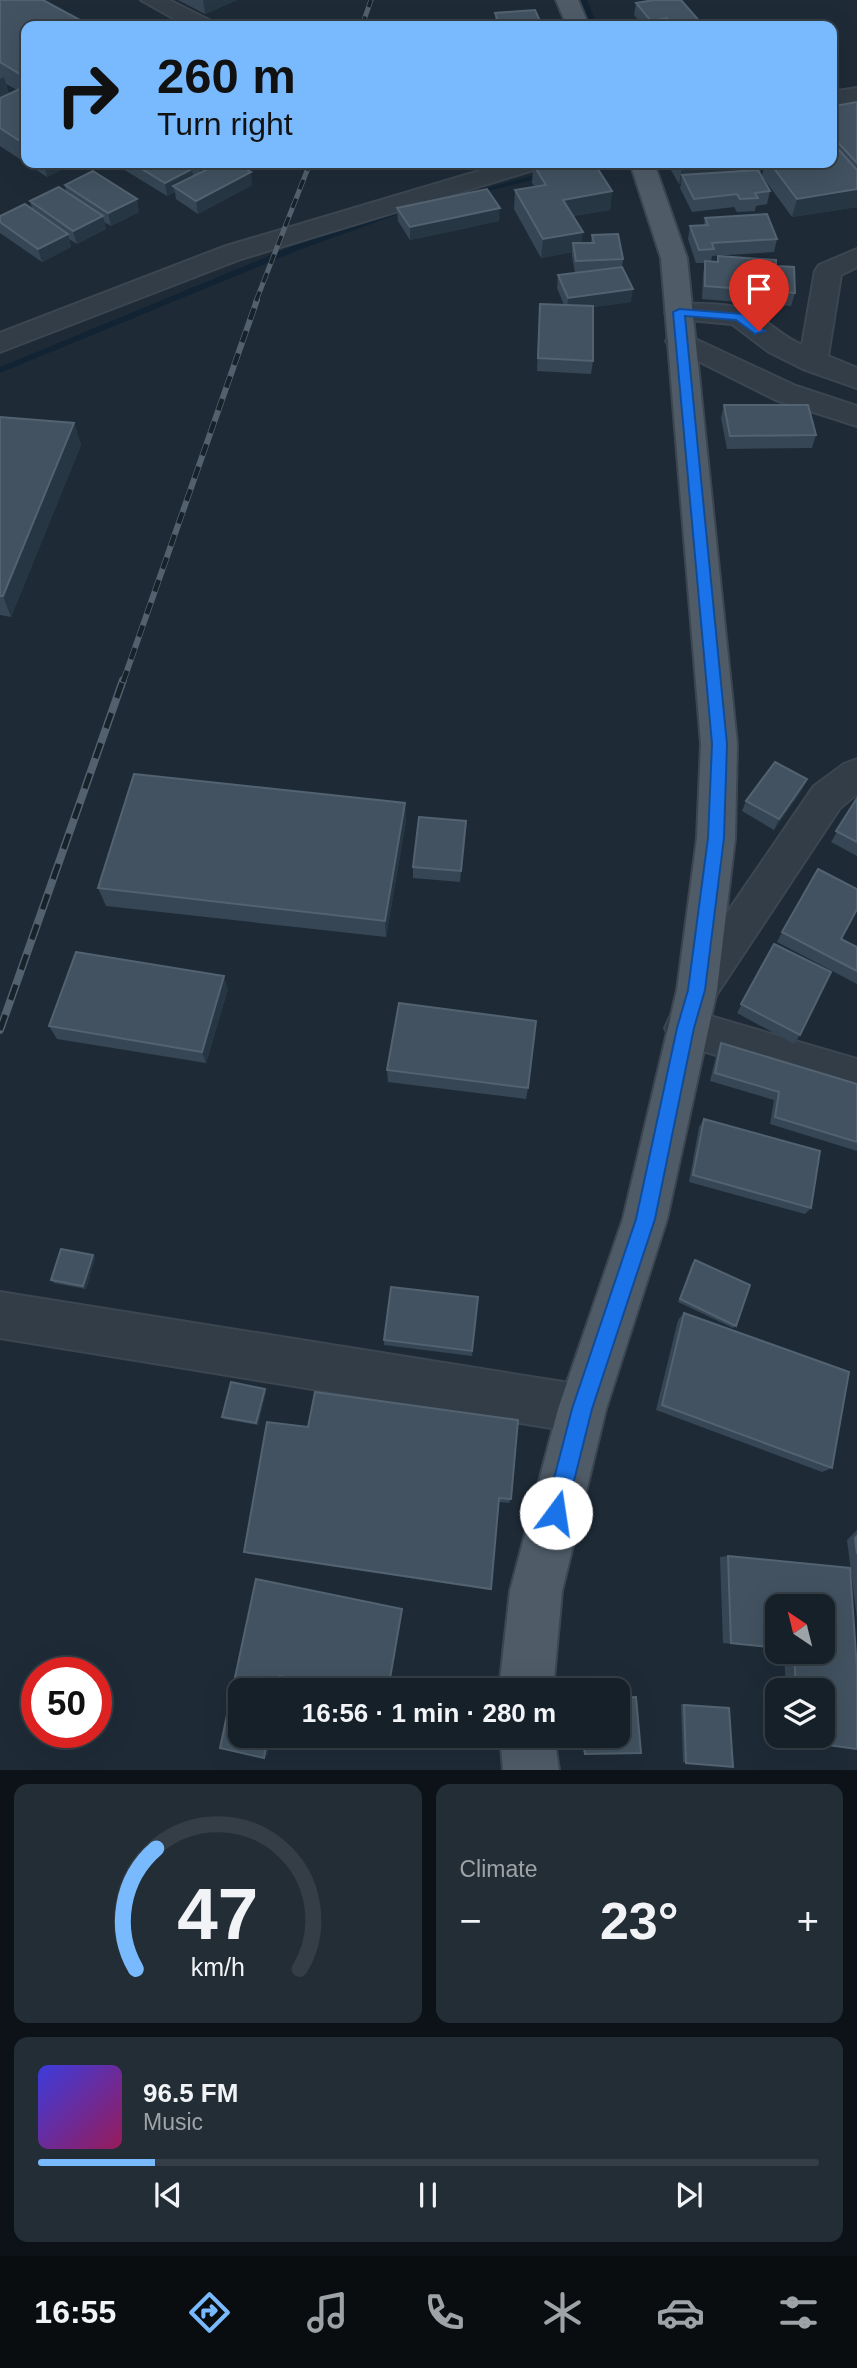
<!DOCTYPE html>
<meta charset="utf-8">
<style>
:root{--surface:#162029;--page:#232d35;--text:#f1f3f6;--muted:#9ea3a8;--line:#353e46;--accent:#78bafd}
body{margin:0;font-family:Arial,sans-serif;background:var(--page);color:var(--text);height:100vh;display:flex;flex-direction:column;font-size:26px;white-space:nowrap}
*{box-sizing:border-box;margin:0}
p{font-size:23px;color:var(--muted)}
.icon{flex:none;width:38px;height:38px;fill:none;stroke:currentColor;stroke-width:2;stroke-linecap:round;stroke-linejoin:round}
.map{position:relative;height:1770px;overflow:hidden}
.panel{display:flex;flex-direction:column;gap:14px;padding:14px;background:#0c1217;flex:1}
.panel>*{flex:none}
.guide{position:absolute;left:21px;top:21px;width:816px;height:147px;border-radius:14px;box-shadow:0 7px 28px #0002,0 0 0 2px var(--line);background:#78bafd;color:#111;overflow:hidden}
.needle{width:46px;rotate:325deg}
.tools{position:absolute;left:765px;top:1594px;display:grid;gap:14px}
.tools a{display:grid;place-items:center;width:70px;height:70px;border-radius:14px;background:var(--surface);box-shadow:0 7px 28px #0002,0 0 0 2px var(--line);font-size:35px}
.speed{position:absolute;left:21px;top:1657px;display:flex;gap:14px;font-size:35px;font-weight:700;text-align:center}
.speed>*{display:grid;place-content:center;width:91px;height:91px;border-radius:50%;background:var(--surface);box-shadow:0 7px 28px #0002,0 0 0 2px var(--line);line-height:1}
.speed .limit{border:10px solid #d22;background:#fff;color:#111}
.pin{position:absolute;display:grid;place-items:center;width:60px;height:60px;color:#fff;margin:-72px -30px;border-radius:50% 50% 50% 0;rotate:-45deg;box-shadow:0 0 7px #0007}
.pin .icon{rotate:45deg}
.me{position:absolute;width:77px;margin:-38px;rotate:14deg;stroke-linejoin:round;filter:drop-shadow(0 0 5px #0008)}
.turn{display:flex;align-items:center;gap:24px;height:147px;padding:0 21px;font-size:32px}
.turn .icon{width:91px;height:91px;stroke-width:2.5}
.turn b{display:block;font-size:49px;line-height:60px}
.big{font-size:52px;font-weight:700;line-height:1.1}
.panel .widget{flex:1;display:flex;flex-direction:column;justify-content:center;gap:10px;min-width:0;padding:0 24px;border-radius:14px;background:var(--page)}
.panel .dial{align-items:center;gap:0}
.dial svg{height:182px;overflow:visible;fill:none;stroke:var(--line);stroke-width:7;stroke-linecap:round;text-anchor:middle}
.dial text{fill:var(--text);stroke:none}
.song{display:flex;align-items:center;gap:21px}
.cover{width:84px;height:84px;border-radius:10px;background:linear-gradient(135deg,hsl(240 70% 55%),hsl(330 70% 35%))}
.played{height:7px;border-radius:4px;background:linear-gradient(90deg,var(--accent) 15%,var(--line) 15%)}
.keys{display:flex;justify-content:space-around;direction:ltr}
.heat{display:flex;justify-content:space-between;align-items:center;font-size:38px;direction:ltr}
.panel .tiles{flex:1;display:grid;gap:14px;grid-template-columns:1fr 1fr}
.widget:last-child{grid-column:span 2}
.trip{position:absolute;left:228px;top:1678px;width:402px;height:70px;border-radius:14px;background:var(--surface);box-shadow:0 7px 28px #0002,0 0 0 2px var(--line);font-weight:700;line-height:70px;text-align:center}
.dock{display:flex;height:112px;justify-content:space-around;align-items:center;background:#090d10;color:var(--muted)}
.dock .icon{width:49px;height:49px}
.dock .current{color:var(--accent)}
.dock b{font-size:32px;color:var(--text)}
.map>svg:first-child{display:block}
</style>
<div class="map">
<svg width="857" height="1770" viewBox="0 0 857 1770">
<rect width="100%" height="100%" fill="#1e2b37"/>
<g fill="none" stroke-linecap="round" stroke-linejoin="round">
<path fill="#122434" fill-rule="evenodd" d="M581,0H587L598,26H591Z
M546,172L550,174L549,176L472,195L468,193Z
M411,205L418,207L299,250L0,373V367L293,246Z"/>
<g stroke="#3b4651" stroke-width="4">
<path id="minor" d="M141,0H169L211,21L214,26H187Z
M857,88V102L831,106V92Z
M506,163H543L540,168L241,259L0,352V333L223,247Z
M857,249V267L841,275L828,356L857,368V388L803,369L769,352L732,324L669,318L665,312L669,306C685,302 737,303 751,312C769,322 783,337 802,345L815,271L819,265Z
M680,332L796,386L857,406V426L776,400L670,347L666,341L670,335Z
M857,759V794L840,808L711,1003L697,1008L683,1003L677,990L683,977L814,786L844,764Z
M686,1009L857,1059V1099L671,1041L665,1028L671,1015Z
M0,1292L582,1385L599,1392L606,1409L599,1426L582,1433L0,1338Z"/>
</g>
<g stroke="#3b4651" stroke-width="4">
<path id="major" d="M556,0H578L589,26H567Z
M630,163H654L687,258L737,744L735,838L717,990L667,1219L606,1409L562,1591L553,1690H499L510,1591L558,1409L623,1219L677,990L697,838L701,744L661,258Z
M500,1736H554L559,1770H503Z"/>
</g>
<use href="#minor" fill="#323d47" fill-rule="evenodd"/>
<use href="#major" fill="#4f5c68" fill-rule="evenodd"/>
<g stroke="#53616f" stroke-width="5">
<path id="rail-far2" d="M362,26L371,0
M256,301L310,163"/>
</g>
<g stroke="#53616f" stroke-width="6">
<path id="rail-far1" d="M123,682L257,300"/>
</g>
<g stroke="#53616f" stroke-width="8">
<path id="rail" d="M0,1030L123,680"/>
</g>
<use href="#rail-far2" stroke="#17222b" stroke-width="3.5" stroke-dasharray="10" stroke-linecap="butt"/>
<use href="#rail-far1" stroke="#17222b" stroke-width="4.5" stroke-dasharray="12" stroke-linecap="butt"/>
<use href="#rail" stroke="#17222b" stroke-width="5" stroke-dasharray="16" stroke-linecap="butt"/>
</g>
<path fill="#364654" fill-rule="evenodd" d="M0,0L26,26V163H75L47,177L0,146ZM6,84L17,90L9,94Z
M178,0H237L205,14Z
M636,3L702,26H643L634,15Z
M495,13L541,23V26H497L495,20Z
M831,102L835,106L857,102V207L792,217L762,176L765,163H831Z
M122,163H235L252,185L198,214L176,199L175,192L167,196L123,169Z
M668,163H762L760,174L770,191L767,204L756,206L755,211L737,212L734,207L692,212L680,188L681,184H679L668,165Z
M533,164L612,191L610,210L573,216L582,243H591L592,235L623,259L622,268L631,302L593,307V361L591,374L537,371L540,304L564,305L557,288L558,275L575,273L572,256V252L541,258L514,209L515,190L535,187L532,183Z
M65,185L139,212L111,226L104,222L106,229L77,244L69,239L71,247L42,262L0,233V216L32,209L30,201L66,192Z
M397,208L499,221L410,240L398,221Z
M705,218L777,239L774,252L712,256L711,262H717L718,256L776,266L795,293L791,306L702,299L703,274L705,263H696L688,239L690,226L704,225Z
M724,405L816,435L812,448L727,449L721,418Z
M0,417L74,423L81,445L11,617L0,615Z
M802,790L774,830L742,811L746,801Z
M857,798V856L831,842Z
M405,803L406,821L386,937L106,906L98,888Z
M466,821L460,882L413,878V867Z
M782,932L841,939L857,947V984L777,942Z
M774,944L800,1035L794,1044L737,1013Z
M228,989L206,1063L57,1039L49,1026Z
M721,1043L857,1084V1151L770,1124L774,1100L710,1081L717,1052Z
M387,1070L528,1088L526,1099L388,1082Z
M704,1119L811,1208L805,1214L689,1182L699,1127Z
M93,1255L95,1258L86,1289L54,1283L51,1280Z
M695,1260L736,1326L733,1328L678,1302L692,1263Z
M478,1297L472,1356L384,1345V1340Z
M684,1313L832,1468L822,1472L656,1410L678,1320Z
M266,1391L258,1425L224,1419L222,1417Z
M267,1422L511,1499L509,1503L499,1502L491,1589L489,1590L249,1554L244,1552Z
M857,1530V1619L847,1540Z
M728,1556L850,1568L857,1669V1749L798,1741L788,1738V1736H822V1690H786L784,1652H822V1606H777V1648L723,1643L720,1557Z
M618,1697H636L641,1753L585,1754L583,1752L582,1736H618Z
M681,1704L729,1708L686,1763L683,1762Z"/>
<path fill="#273643" d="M203,0H237L205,14Z
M667,18L666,26H650L651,21Z
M26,71V96L20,74Z
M4,77L10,99L0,104V79Z
M44,163H75L47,177Z
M203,163H228L201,178L199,165Z
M707,163H762L760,174L682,175L681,184H679L682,166Z
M192,169L194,182L173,186L175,192L167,196L165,183Z
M251,172L252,185L198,214L196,201Z
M857,189V207L792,217L797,199Z
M612,191L610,210L561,218L563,200Z
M137,199L139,212L111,226L108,213Z
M500,208L499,221L410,240V227Z
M103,216L106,229L77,244L73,231Z
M583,232L581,250L573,243L572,252L541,258L543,239Z
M68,234L71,247L42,262L38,249Z
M633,289L631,302L567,310L568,298Z
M74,423L81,445L11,617L3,596Z
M807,779L802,790L774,830L779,819Z
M405,803L406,821L386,937L385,921Z
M224,976L228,989L206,1063L202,1052Z
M93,1255L95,1258L86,1289L83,1286Z
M265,1389L266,1391L258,1425L256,1423Z
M284,1674L281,1690H277L280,1676Z
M268,1736H272L268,1754L264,1758Z"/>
<path fill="#425260" stroke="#536270" stroke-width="2" d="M0,0H43L91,26H26V71L20,74L0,62Z
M654,0H681L702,24L691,26H674L667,18L651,21L636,3Z
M535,10L541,23L500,26L495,13Z
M26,86V145L0,128V98Z
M831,102L835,106L857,102V163L831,135Z
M831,141L857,170V189L797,199L770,163H831Z
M132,163H181L192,169L165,183Z
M220,163H235L251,172L196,201L173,186Z
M544,163H594L612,191L563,200L583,232L543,239L515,190L546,185L533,164Z
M680,163H707L682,166Z
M758,170L770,191L755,193L758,198L740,199L737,194L694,199L682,175Z
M93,171L137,199L108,213L65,185Z
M59,187L103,216L73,231L30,201Z
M487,189L500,208L410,227L397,208Z
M25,204L68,234L38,249L0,222V216Z
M767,214L777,239L712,243L714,249L699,250L690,226L708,225L705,218Z
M618,234L623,259L576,261L573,243H594L592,235Z
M718,256L776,260V266L794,267L795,293L705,286V261L718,262Z
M622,267L633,289L568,298L558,275Z
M540,304L593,306V361L538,358Z
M724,405H808L816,435L730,436Z
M0,417L74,423L3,596H0Z
M775,762L807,779L779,819L746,801Z
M134,774L405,803L385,921L98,888Z
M857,798V842L836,831Z
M419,817L466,821L461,871L413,867Z
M818,869L857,889V909L841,939L857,947V971L782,932Z
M774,944L831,972L800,1035L741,1004Z
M76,952L224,976L202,1052L49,1026Z
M399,1003L536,1021L528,1088L387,1070Z
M721,1043L857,1084V1142L775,1117L779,1092L715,1073Z
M704,1119L820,1151L811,1208L693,1175Z
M61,1249L93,1255L83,1286L51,1280Z
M695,1260L750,1285L736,1326L680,1299Z
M391,1287L478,1297L472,1351L384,1340Z
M684,1313L849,1372L832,1468L662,1405Z
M231,1382L265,1389L256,1423L222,1417Z
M315,1392L518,1420L511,1499L499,1498L491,1589L244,1552L267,1422L308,1427Z
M857,1536V1554L855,1538Z
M728,1556L850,1568L857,1669V1749L798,1741V1736H822V1690H796L794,1652H822V1606H777V1648L731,1643Z
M256,1579L402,1609L388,1690H348L280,1676L277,1690H240V1736H268L264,1758L220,1748Z
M636,1697L641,1753L585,1754L584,1736H618V1698Z
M684,1705L729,1708L733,1767L686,1763Z"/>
<path fill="#1a73e8" stroke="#114b97" stroke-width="2" d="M679,309L743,314L765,331L755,334L736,320L685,316L727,744L724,838L705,990L694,1028L655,1219L592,1409L566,1513L563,1520L556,1523L548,1520L545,1513L572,1409L636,1219L677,1028L688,990L708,838L712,744L673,312Z"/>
</svg>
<div class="tools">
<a><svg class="needle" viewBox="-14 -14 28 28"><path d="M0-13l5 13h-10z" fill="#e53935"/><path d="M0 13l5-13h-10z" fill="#9ea3a8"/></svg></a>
<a><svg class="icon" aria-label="layers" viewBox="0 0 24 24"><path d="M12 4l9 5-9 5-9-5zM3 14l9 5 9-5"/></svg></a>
</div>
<div class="speed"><div class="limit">50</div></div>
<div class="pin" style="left:759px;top:331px;background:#d93025"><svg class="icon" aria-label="arrive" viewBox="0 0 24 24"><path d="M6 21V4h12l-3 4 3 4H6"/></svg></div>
<svg class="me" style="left:556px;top:1513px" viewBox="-20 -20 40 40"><circle r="19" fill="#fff"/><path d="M0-13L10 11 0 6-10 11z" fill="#1a73e8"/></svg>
<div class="trip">16:56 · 1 min · 280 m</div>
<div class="guide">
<div class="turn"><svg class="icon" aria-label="right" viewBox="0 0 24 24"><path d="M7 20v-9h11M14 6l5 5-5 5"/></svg><div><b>260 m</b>Turn right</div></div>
</div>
</div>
<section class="panel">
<div class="tiles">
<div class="widget dial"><svg viewBox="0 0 100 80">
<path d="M14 69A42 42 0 1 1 86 69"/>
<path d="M14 69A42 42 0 0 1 23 16" stroke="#78bafd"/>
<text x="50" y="56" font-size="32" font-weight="700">47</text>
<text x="50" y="72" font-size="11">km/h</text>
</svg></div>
<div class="widget"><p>Climate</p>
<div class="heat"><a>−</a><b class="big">23°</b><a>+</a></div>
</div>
<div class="widget">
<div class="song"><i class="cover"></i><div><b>96.5 FM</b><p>Music</p></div></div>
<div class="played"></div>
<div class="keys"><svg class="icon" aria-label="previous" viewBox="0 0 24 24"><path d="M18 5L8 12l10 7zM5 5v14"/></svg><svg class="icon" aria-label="pause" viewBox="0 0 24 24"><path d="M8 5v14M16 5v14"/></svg><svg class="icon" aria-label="next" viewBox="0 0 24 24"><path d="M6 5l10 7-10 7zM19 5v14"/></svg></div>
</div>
</div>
</section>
<nav class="dock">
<b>16:55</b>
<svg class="icon current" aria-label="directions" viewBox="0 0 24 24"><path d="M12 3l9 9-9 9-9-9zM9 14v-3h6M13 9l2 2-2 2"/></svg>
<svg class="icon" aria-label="music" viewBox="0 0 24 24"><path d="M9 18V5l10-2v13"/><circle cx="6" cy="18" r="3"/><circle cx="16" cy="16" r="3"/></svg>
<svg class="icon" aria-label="phone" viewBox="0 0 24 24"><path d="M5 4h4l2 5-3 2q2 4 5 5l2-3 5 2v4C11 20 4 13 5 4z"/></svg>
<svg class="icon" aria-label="climate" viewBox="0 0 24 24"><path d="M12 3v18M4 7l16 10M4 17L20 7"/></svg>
<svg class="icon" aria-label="car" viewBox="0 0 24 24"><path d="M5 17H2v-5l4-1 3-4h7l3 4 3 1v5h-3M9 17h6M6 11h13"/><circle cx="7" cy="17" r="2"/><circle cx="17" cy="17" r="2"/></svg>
<svg class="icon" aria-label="filters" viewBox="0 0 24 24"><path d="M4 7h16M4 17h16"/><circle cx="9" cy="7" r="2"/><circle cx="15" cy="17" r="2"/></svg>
</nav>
